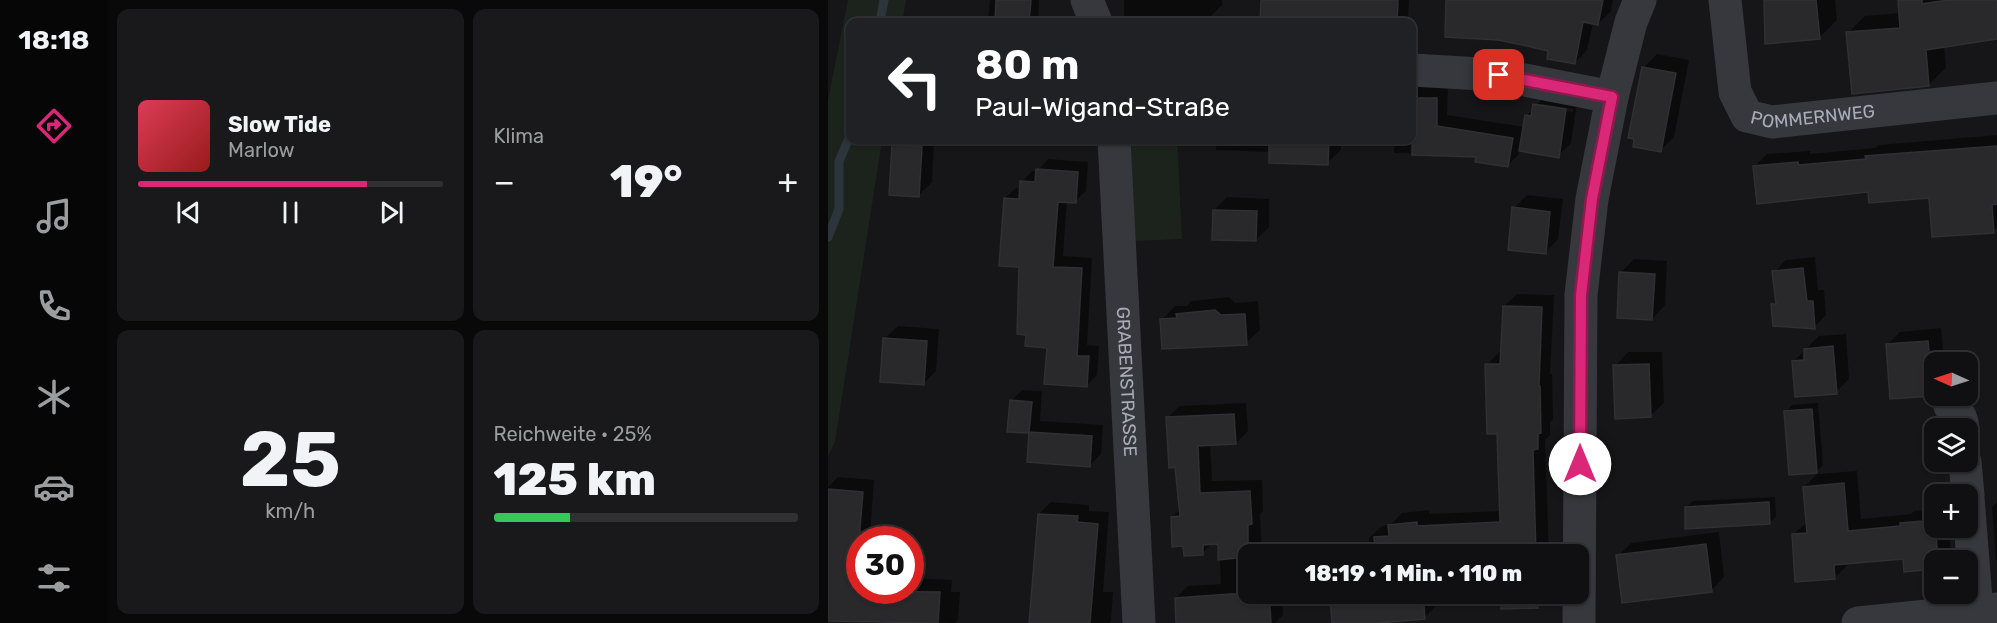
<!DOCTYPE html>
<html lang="de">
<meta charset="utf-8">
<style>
:root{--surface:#101012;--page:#19191b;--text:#f1f3f6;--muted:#9c9d9f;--line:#303032;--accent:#db2777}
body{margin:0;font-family:Rubik,sans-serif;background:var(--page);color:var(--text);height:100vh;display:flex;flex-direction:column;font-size:22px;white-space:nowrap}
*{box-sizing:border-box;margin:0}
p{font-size:20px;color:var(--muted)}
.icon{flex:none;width:33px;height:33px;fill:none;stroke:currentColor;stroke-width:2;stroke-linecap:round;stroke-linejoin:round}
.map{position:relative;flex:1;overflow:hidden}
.panel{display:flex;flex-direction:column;gap:9px;padding:9px;background:#09090a;width:720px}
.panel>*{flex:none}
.guide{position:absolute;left:18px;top:18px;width:570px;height:126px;border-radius:12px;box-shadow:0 2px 4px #0004,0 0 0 2px var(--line);background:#202124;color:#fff;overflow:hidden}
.needle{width:39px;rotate:273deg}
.tools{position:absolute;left:1096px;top:352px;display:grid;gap:12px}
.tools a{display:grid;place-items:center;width:54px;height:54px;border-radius:12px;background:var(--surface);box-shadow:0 2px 4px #0004,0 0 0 2px var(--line);font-size:30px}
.speed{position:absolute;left:18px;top:526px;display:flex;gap:12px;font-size:30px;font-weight:700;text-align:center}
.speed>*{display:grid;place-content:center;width:78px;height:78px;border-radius:50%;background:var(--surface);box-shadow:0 2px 4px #0004,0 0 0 2px var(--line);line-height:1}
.speed .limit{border:9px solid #d22;background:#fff;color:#111}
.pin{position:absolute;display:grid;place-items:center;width:51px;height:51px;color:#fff;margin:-26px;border-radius:12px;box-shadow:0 3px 9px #0006}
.me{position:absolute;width:66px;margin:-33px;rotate:0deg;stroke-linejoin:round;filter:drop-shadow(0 0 4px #0008)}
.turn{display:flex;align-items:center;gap:21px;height:126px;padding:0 30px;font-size:27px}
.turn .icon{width:78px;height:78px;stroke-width:2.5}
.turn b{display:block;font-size:42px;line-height:51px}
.big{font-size:45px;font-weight:800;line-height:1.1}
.panel .tile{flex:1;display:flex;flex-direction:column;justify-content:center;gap:9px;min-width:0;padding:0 21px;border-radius:12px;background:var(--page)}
.panel .dial{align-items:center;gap:0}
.dial b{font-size:78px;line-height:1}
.song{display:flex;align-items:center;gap:18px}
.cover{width:72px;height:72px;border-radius:9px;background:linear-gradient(135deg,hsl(350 70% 55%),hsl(0 70% 35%))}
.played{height:6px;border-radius:3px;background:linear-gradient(90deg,var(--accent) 75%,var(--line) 75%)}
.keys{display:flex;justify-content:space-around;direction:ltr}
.heat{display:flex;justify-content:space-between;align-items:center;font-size:33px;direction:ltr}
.charge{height:9px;border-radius:4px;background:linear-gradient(90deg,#34c759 25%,var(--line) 0)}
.panel .tiles{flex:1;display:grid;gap:9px;grid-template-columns:repeat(2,1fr)}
.trip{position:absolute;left:410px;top:544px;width:351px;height:60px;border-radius:12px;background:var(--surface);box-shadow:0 2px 4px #0004,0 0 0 2px var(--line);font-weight:800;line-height:60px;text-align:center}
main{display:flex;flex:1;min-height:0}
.menu{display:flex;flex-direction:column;width:108px;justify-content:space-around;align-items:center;background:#060607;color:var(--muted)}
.menu .icon{width:42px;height:42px}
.menu .current{color:var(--accent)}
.menu b{font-size:27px;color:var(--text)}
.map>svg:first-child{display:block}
</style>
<main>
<nav class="menu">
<b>18:18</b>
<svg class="icon current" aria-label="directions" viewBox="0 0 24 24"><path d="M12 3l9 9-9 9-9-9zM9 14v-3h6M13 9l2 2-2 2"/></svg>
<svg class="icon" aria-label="music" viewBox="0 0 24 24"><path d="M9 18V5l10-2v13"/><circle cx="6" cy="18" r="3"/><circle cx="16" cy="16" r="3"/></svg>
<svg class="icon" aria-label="phone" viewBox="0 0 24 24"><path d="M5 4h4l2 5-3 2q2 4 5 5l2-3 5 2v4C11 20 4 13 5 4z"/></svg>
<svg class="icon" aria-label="climate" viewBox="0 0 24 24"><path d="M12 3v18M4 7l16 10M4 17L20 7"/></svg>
<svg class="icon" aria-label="car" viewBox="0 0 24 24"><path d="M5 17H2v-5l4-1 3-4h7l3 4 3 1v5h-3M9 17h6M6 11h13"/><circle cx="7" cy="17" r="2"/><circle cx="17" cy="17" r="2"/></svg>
<svg class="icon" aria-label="filters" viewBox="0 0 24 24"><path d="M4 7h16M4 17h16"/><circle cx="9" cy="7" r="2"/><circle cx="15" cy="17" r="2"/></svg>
</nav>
<section class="panel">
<div class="tiles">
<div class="tile">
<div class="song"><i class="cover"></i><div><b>Slow Tide</b><p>Marlow</p></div></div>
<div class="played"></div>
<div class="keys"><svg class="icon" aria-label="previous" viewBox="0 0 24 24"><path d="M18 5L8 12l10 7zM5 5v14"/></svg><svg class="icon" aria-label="pause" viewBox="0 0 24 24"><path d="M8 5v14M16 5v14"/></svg><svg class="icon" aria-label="next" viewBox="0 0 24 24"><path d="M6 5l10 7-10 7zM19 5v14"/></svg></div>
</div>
<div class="tile"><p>Klima</p>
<div class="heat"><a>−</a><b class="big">19°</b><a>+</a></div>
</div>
<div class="tile dial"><b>25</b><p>km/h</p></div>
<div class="tile"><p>Reichweite · 25%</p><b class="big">125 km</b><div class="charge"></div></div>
</div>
</section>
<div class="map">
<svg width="1169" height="623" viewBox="0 0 1169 623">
<rect width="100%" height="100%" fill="#161618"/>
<path fill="#1c231d" d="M20,0H78L74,22H22V140H54L7,442L0,456V100Z
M298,140H349L354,239L304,241Z"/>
<path fill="#0007" fill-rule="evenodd" d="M162,0H211L210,22H160Z
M296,0H394V5L381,18L325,17L322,20L296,19Z
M435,0H581L580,20L577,22H434Z
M620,0H785L783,11L770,24L765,23L759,50L747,63Z
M936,0H1007L1009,20L991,38L939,42Z
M1071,0H1169L1116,46L1118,68L1100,85L1020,33L1037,16L1072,13Z
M829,54L861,60L846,137L833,150L815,68Z
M584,86L620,88L619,115L697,127L699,116L720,92L750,96L743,143L730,156L692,150L691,154L679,166L650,155L566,153V140H584ZM714,104L745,109V112L711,106Z
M1169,135V228L1165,231L1102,196L1042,191L927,166L939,154L982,151V154L1047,148L1051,145Z
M72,140H136L131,144L106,142L104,182L91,195L65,146Z
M388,140H513V150L499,163L442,152L388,150Z
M220,159L260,162L258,191L247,201H239L235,256L264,258L259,345L271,346L269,375L258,386L221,347L200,333L192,266L177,198L188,188H193L194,182L204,171L209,172Z
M699,195L735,199L730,239L717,253L686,208Z
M399,197L441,199V227L428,240L386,210Z
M987,257L990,290H996L998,315L986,327L944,305L949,300L946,272L958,260Z
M806,259L839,261L837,305L824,319L793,272Z
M689,294L726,295L722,374H724L725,419L722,422V435L717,440L721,555H538H542L541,538L554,526L562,525L574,513L601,510V514L673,511L670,433L659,365L671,352H674L676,306Z
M401,297L407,303L430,301L432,330L418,343L334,320L347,306H359L363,301Z
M70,326L111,329L108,371L95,384L56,339Z
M1113,328L1116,363H1107V392L1104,394L1059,345L1072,332Z
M1018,334L1021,379L1008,392L966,361L991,336Z
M800,352H834L836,403L822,416L787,366Z
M194,390L214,391L212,421L275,425L273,454L262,465L200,461L203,432L181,430L183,401Z
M418,403L420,431L408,443L382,444L384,481L434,480L435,511L432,514L434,555H420V594H454L455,615L447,623H350L348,598L360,586L393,584L391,543H385L374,553L356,545L344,517L353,509L348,466L339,418L352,406Z
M990,403L995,465L989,471L957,412L964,405Z
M1029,471L1033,519L1083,514L1086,511L1107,509V528H1121L1123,555L1116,561H1107V568L1076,557L1019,562L1020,565L1007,577L965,535L979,522L976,487L989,474Z
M10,477L46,480L42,535H50V540H32V591H82V578L124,580L123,592H132L130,619L127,623L0,619V487Z
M947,497L948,516L942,523L858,507L865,501Z
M223,502L261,505V511L281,512L275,592H285L283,621L281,623H203L211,514Z
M1169,502V560H1168L1164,507Z
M891,532L896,577L883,591L790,556L803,543Z
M507,594H608L609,605L597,617L506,623L503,598Z
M674,594H722L709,606Z"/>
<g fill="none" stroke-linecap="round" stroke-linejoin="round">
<path stroke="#2c353c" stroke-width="9" d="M52,22L56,0
M0,237L11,209V161L22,136"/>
</g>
<path fill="#29292c" stroke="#303034" stroke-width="1.5" d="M168,0H203L201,22H167Z
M433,0H570L569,22H432Z
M618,0H775L770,25L755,22L747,64L719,59L720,51L699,46L670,40L617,37Z
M936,0H988L992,39L937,44Z
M1070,0H1094V4L1119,0H1169V39L1098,50L1101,86L1024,94L1018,32L1072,28Z
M814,67L848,73L833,152L805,147L806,139L800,138Z
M584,98H609V126L685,138L680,167L647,162L648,157L584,155Z
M705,104L738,109L731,158L691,151L697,115L703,116Z
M441,140H501L500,165L441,163Z
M64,145L94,147L91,197L61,195Z
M1169,146V204L1164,205L1166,233L1104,237L1101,198L1041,203L1040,192L929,204L925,166L970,162L971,165L1038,159L1037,156Z
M208,169L250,172L248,203L230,202L225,267L254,268L249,356H261L259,387L216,384L219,348L197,346L198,335L189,334L191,267L171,266L176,198L191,199L192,181L207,182Z
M684,207L722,212L718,254L680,250Z
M385,210L429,211L428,241L384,240Z
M975,268L979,301H985L987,329L945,326L943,304H948L944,271Z
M791,272L827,274L824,320L789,318Z
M675,306L714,307L711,386H712L713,433L710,434V449L705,450L708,555H548L546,537L561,536L560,525L589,522V526L672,522L669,434H659L657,364H672Z
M387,310L393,315L417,314L419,345L334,349L332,319L349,318L348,314Z
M55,338L99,341L96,385L52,382Z
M1100,341L1105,396L1062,399L1058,344Z
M1005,346L1009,394L967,397L964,361L976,360V349Z
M821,364L823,417L787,419L785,365Z
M182,400L204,402L201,432L264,436L262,467L199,462L201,433L179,432Z
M984,409L989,473L961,475L956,411Z
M406,414L408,444L370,446L372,493L422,491L424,524L420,525V557L390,560V544L375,545V555L356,556L355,546L344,547L343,517L352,516L347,467L341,468L338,417Z
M1016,483L1020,531L1072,526V523L1107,520L1110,561H1107V569L1076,572L1075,559L1006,565L1007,579L967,582L964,534L979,533L975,487Z
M0,489L35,492L32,528V591L112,592L110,623L0,621Z
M941,502L942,524L857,529V507Z
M210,514L250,516L249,522L270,524L262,623H201Z
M878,544L884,592L794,603L788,555Z
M403,594H441L443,623H348L347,598Z
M511,594H595L597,619L550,623H504L502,597H512Z
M673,594H709L710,608L673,609Z"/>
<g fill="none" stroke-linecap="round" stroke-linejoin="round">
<g stroke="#37383d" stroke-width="33">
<path d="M259,0L268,22"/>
<path id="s1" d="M897,0L907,92L919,116L944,122L1169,98"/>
<path d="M584,70L671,75L784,97"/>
<path id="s2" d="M286,140L311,623"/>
<path d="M1122,406C1131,412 1134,418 1135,429"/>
<path d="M1137,462L1140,495"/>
<path d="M1140,498L1149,611"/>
<path d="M751,623L753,295L764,199L784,97L803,22L812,0"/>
<path d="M1030,623L1169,609"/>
</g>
</g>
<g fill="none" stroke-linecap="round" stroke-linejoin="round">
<g stroke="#8e194d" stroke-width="15">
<path id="route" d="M671,75L784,97L764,199L753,295L752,464"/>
</g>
<use href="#route" stroke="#db2777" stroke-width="10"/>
</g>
<g text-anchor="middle" stroke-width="6" stroke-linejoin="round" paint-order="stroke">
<g font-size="18" fill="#a8adb8" stroke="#111113">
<text dy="6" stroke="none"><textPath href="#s1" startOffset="186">POMMERNWEG</textPath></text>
<text dy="6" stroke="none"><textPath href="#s2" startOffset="242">GRABENSTRASSE</textPath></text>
</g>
</g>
</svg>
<div class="tools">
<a><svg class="needle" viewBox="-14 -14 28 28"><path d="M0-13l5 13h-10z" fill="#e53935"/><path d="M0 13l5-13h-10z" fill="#9c9d9f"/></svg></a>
<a><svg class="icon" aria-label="layers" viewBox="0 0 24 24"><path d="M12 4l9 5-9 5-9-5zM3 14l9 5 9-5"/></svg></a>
<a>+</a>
<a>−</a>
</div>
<div class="speed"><div class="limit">30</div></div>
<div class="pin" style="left:671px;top:75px;background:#d93025"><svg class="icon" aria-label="arrive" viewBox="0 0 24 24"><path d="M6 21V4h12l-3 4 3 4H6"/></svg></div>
<svg class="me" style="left:752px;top:464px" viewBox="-20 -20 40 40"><circle r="19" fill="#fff"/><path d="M0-13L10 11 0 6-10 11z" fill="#db2777"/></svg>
<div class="trip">18:19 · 1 Min. · 110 m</div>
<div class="guide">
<div class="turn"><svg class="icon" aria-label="left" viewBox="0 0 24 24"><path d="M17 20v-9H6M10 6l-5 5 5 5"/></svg><div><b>80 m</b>Paul-Wigand-Straße</div></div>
</div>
</div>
</main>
